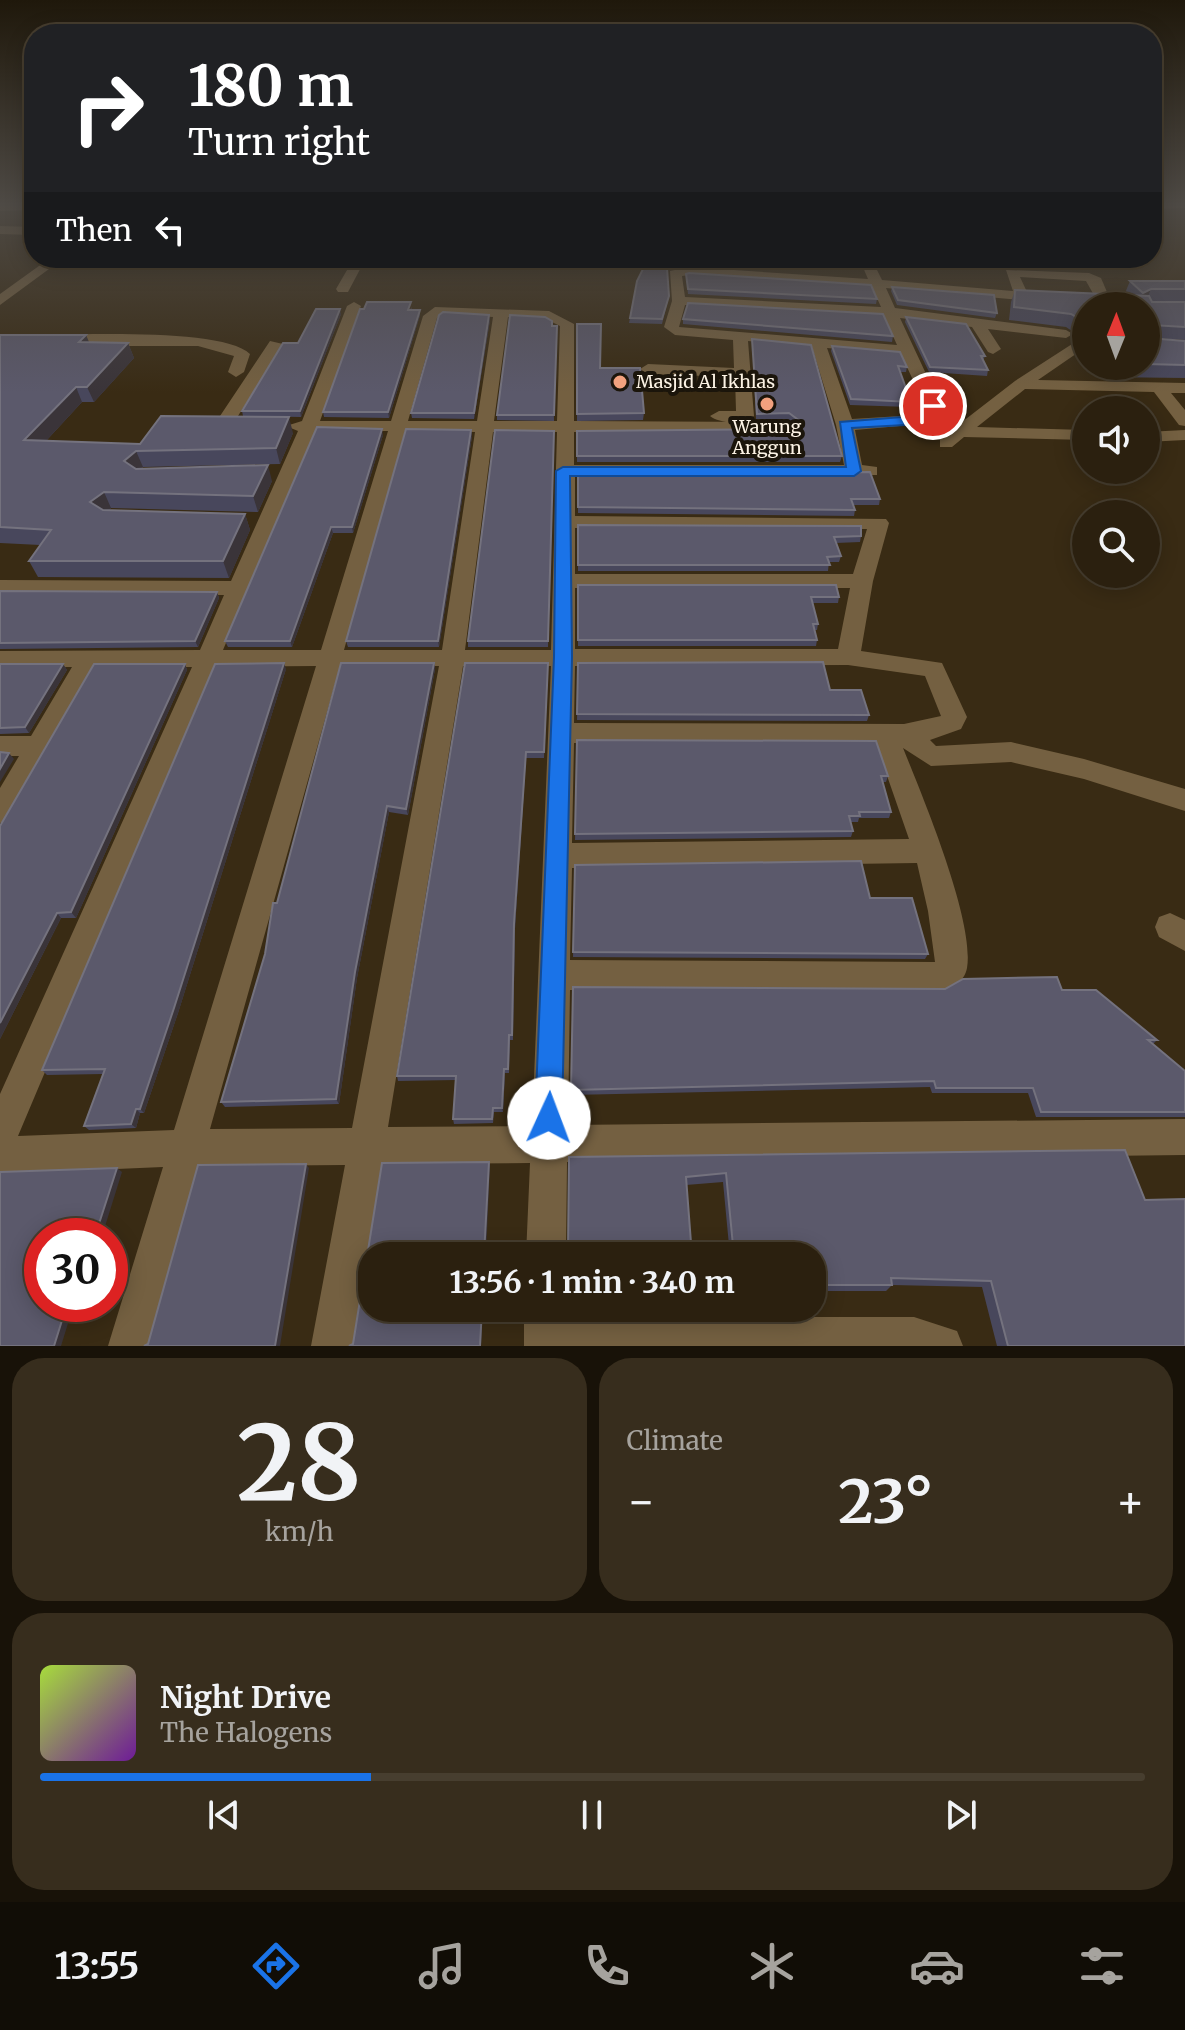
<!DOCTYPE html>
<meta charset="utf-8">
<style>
:root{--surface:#2b200f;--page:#372d1d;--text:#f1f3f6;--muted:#a6a39e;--line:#473e2f;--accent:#1a73e8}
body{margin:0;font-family:Merriweather,serif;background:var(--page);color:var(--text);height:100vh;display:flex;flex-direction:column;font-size:30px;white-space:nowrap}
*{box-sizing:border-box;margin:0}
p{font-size:26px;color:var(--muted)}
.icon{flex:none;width:44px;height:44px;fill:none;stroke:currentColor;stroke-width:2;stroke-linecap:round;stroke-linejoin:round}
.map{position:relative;height:1346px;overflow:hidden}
.sheet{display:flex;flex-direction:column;gap:12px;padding:12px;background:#181208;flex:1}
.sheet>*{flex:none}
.banner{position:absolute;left:24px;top:24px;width:1138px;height:244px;border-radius:32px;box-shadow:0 4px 20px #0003,0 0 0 2px var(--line);background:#202124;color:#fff;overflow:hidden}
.needle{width:52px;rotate:1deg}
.controls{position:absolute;left:1072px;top:292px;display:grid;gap:16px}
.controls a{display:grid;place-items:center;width:88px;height:88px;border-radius:50%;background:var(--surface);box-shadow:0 4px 20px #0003,0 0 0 2px var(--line);font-size:40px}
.speed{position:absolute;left:24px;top:1218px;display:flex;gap:16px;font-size:40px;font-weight:700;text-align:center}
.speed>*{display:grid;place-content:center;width:104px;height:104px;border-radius:50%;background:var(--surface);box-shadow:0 4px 20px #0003,0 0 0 2px var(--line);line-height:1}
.speed .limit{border:12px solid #d22;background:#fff;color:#111}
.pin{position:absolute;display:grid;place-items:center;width:68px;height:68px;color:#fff;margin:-34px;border:4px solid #fff;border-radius:50%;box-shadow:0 2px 8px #0007}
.me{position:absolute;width:88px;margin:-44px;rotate:2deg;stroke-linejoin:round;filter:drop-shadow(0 0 6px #0008)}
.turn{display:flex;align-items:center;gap:28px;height:168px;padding:0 32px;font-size:36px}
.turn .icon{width:104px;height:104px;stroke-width:2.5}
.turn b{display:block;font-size:56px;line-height:68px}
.then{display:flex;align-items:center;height:76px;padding:0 32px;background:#0003;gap:16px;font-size:30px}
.big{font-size:60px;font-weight:700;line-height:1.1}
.sheet .tile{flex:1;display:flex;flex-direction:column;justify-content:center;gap:12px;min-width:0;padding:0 28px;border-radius:32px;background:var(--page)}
.sheet .dial{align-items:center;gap:0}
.dial b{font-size:104px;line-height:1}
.song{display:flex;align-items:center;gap:24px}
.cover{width:96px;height:96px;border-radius:12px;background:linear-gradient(135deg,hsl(80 70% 55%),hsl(280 70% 35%))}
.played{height:8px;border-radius:4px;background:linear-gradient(90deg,var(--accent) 30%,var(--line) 30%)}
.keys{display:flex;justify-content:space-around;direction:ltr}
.heat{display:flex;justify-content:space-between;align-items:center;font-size:44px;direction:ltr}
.sheet .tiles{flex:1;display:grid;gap:12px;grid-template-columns:1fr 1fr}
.tile:last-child{grid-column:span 2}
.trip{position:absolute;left:358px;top:1242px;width:468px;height:80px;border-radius:32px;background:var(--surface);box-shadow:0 4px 20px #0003,0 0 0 2px var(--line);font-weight:700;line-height:80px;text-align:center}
.tabs{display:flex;height:128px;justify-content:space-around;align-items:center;background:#110d06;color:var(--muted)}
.tabs .icon{width:56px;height:56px}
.tabs .selected{color:var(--accent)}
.tabs b{font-size:36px;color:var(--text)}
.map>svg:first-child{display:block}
</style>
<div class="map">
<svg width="1185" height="1346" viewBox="0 0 1185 1346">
<rect width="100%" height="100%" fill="#392b14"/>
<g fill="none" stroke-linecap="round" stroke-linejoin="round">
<path fill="#746041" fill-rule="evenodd" d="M0,205H34V210L0,211Z
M1152,205H1185V208L1152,209Z
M0,226L34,227V235L0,234Z
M50,258H64L0,305V294Z
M354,258H366L348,292H338L336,289Z
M859,258H871L882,280L1013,291L1006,270L1089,273L1101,278L1110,299L1090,306L886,288L895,308L1066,330L1073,334L1066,338L988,329L1001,349L993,354L988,352L972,327L900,318L941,406L911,425L855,430L862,465L877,467V475L575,477V516L886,519L889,523L873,581L861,651L942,663L967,717L961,729L930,740L936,746L1011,742L1084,759L1185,789V811L1084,779L1011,762L931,766L903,748C922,795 975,921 967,968C965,981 952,988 941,992L570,990L568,1125L1185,1119V1155L567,1162L566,1256H526L530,1163L382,1164L353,1346H311L345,1165L200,1166L150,1346H108L163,1167L0,1174V1094L192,667H96L10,820L0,823V788L19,756H0V736H31L72,667H0V651L200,650L224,595L0,594V580L231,581L298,431L286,426L302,421L347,306L354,302L361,306L320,421H391L423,316L435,307L549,311L574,324V421L788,422L797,427L788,432H574V465H844L836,425L812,347L748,341L754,416C744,424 720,424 710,416L719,411H736L735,377L648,374L640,369L648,364L734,368L733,340L675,335L664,327L672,301L670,271L689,267L868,279ZM689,275L872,287L881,307L685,297L682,276ZM1020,277L1086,281L1095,297L1027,292ZM685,305L884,316L897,345L679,327ZM443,314L493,317L477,421H408L437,318ZM508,317L546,319L560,326L557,421H494ZM827,348L901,354L924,404L901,416L852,419ZM315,431H388L321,650H223ZM405,431L475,432L442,650H344ZM493,432H557L551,650H465ZM575,528L867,529L853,574H575ZM575,588H850L838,649H575ZM848,665L925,676L941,716L904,724L574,723L575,666ZM316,666L174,1130L18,1136L216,667ZM340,666H439L352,1128L210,1129ZM463,666H551L532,1126L388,1127ZM574,743L876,744L909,839L572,843ZM917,863L928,911L935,962L570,960L572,868Z
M1086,335V347L1038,380L1185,383V393H1171L1185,410V426L1179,425L1154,392L1025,389L977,427L1086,430V440L964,437L952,447H940V439L1015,381Z
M0,336C47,336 221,325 250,354L244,372L236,377L228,372L234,356L198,346H0Z
M270,341L283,344L238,416V419L260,422L263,426L254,431L225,428L220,416Z
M1185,430V440L1146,442V432Z
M1170,913L1185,920V951L1159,937L1155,927L1159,917Z
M524,1308H566V1317H914L957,1331L963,1346H524Z"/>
</g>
<path fill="#48475c" d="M686,274L877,299L876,304L688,294Z
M1130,281H1185V301H1151L1152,302H1185V340L1155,338L1185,341V378L1101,377L1092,366H1146V306H1086V334L1072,340L1075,333L1066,327L1009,320L1011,302L1015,290L1127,295L1125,293Z
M892,287L997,313L995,318L897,305L891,291Z
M669,296L662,324L629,323L630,318Z
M412,307L411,310H420V315L389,418L324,417L323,412Z
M341,314L301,417L243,416L242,411Z
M906,317L985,356L983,361L988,370L987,376L929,372L905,322Z
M683,319L893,336L892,342L683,324Z
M490,320L474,419L412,418L411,413Z
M577,324L600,368L644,413L643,420L577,421Z
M552,326L554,421L497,420V415Z
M0,335H86L89,343H128L134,358L94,402H82L46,441L140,444L293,433L280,464L143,467L141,469L272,481L258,512L111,508L109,510L245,514L250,530L229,578L38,577L29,561L40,545L0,543Z
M752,339L842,456L840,462H577V431L789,429L796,425L788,419H756Z
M1086,344V358L1082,353Z
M832,346L907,367L906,372H900L911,402L909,407L850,405L831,351Z
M471,430L472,436L439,647H348L346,641Z
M554,431L548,647H468V641Z
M383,435L353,533H333L292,647H228L225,641Z
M578,474L880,499L879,505H853L855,510L854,516L578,513Z
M578,525L861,536L860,542L836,543L841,556L839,562H829L828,571H578Z
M578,585L839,597L838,603H813L818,624L817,630H815L817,640L816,646H578Z
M0,591L217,592L219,598L198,647L0,649Z
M434,663L435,669L408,815L389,812L357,978L339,1104L225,1107L221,1102L265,954L277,903Z
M578,663L830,690L869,715L867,721L577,720Z
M0,664H63L67,670L29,733L0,734Z
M185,664L187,670L76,918H61L0,1039V826Z
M286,669L178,1013L144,1113H140L136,1128L89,1130L84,1126L103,1074L47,1075L42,1070Z
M548,669L544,758H526L515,929L513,1040H510L509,1073H505L503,1112H494L493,1123L454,1124L453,1119L456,1080L398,1081L397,1076Z
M577,740L888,776L886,782H883L891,812L889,818H859L858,822H850L853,831L851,837L575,840Z
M575,865L870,898L928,954L925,959L573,957Z
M1062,990L1157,1040L1153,1044L1185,1071V1117H1036L1028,1093H932L930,1087L571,1095V1090Z
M1125,1150L1185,1346H997L982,1287L892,1285L886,1291H812V1256H730L723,1182L686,1185L568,1249L569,1157Z"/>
<path fill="#3a3439" d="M1151,289L1146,301L1137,306L1143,293Z
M340,309L341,314L301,417L300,411Z
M420,310V315L389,418L388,412Z
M489,315L490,320L474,419V413Z
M1086,324V334L1072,340L1077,328Z
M86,335L92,349L79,342Z
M128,343L134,358L94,402L87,387Z
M76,387L82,402L32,456L24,440Z
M289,417L293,433L280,464L276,448Z
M382,429L383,435L353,533L352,527Z
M471,430L472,436L439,647L438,641Z
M136,451L143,467L131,477L124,461Z
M268,465L272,481L258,512L253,496Z
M104,492L111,508L98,518L90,502Z
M245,514L250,530L229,578L223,561Z
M331,527L333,533L292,647L290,641Z
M217,592L219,598L198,647L195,641Z
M284,663L286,669L178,1013L144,1113L140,1109Z
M434,663L435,669L408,815L406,809Z
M63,664L67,670L29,733L25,727Z
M185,664L187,670L76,918L71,912Z
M526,752L515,929L513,1040L514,924Z
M9,753L14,759L0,782V769Z
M387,806L389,812L357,978L339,1104L336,1099L355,972Z
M57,913L61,918L0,1039V1023Z
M504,1069L505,1073L503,1112L502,1108Z
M136,1109L140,1113L136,1128L131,1124Z
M489,1162L490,1166L486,1256H484Z
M306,1164L309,1168L280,1346H275Z
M117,1168L122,1172L102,1236H95Z
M71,1304H78L74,1317L67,1314Z
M482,1308H483L481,1346H480Z
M64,1314L70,1317L61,1346H54Z"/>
<path fill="#5b596b" stroke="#74727e" stroke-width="2" d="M644,267L667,268L669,296L662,319L630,318L637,281Z
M689,273L871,285L877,299L688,289L686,274Z
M1130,281H1185V289H1151L1143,293Z
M892,287L994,295L997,313L898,300Z
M1015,290L1149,296L1152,302H1185V327L1152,325L1149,338L1185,341V365L1146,364V306H1086V324L1077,328L1081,320L1071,314L1014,307Z
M367,302H411L408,310H420L388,412H323L360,309H364Z
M688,303L883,314L893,336L683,319Z
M316,309H340L300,411H242L283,343H298Z
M443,312L489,315L474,413H411L439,315Z
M510,315L545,317L552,321V326H557L554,415H497Z
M906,317L966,324L985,356H981L988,370L930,367Z
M577,324H601L600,368H640L644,413L577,414Z
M0,335H86L79,342L128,343L87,387H76L24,440L140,444L161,416L289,417L276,448L136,451L124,461L136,469L268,465L253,496L104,492L90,502L103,510L245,514L223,561H29L51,530L0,527Z
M752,339L811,345L842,456H577V431L789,429L801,422L789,413L757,414Z
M832,346L900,352L907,367L898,366L911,402L851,399Z
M317,427L382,429L352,527H331L290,641H225Z
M406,429L471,430L438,641H346Z
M495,430L554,431L548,641H468Z
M870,472L880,499H851L855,510L578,507V474Z
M578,525L861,526V536L834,537L841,556L827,557L830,565H578Z
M578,585H836L839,597H811L818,624H813L817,640H578Z
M0,591L217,592L195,641L0,643Z
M823,662L830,690H861L869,715L577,714L578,663Z
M284,663L174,1008L140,1109H136L131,1124L84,1126L105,1069L42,1070L215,664Z
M341,663H434L406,809L387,806L355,972L336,1099L221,1102L265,954L273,903H277Z
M465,663H548L544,752H526L514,924L512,1035H509L508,1069H504L502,1108H493L492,1119H453L456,1076H397Z
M0,664H63L25,727L0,728Z
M94,664H185L71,912L57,913L0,1023V826Z
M577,740L876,741L888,776H881L891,812H859L860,816H849L853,831L575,834Z
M0,752L9,753L0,769Z
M861,861L870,898H912L928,954L573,952L575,865Z
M1057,977L1062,990H1096L1157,1040H1148L1185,1071V1112H1041L1033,1088H936L934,1081L571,1090L573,987L945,989L963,979Z
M1125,1150L1145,1200L1185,1199V1346H1008L991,1281L891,1278L892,1285H812V1256H734L726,1173L686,1177L692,1256H553V1252L568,1249L569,1157Z
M489,1162L484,1256H372V1308H482L480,1346H349L353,1344L382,1163Z
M306,1164L275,1346H144L148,1344L198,1165Z
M117,1168L95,1236H42V1304H71L67,1314H64L54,1346H0V1172Z"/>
<linearGradient id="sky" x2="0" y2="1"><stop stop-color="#1f180b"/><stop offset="0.52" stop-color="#4e4a45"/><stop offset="1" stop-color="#4e4a45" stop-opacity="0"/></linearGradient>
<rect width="1185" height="393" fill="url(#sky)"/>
<path fill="#1a73e8" stroke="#114b97" stroke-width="2" d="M933,402L937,403V409L905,425L852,428L861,471L854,476H570L572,657L562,1118L558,1127L549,1131L539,1127L535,1118L554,657L556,471L563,467H846L840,422L902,417Z"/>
<g fill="#f2a17e" stroke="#1b150b" stroke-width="3">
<circle cx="620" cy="382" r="8"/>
<circle cx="767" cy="404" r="8"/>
</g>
<g text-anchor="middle" stroke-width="8" stroke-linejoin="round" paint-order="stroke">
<g font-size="18" fill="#fcf3e5" stroke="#1b150b" text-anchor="start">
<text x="636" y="388">Masjid Al Ikhlas</text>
<text x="767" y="433" text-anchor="middle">Warung<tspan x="767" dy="21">Anggun</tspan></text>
</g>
</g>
</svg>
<div class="controls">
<a><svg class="needle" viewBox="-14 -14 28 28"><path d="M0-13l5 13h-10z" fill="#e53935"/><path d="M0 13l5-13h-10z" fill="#a6a39e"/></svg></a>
<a><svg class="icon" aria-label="sound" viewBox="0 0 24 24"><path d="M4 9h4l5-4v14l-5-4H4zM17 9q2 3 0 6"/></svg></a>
<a><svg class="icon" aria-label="search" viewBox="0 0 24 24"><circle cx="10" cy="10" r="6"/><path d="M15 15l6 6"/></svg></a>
</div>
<div class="speed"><div class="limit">30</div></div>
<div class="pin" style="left:933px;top:406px;background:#d93025"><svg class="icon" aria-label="arrive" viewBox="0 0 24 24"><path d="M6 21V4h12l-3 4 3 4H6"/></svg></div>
<svg class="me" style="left:549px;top:1118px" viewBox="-20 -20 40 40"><circle r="19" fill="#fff"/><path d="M0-13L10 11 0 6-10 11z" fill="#1a73e8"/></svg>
<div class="trip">13:56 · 1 min · 340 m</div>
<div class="banner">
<div class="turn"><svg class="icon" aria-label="right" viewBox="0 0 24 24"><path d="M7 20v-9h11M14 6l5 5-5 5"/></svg><div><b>180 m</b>Turn right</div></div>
<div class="then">Then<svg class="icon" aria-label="left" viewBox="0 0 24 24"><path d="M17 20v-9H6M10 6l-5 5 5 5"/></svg></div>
</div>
</div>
<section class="sheet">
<div class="tiles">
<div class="tile dial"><b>28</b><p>km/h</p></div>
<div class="tile"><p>Climate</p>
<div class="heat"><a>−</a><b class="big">23°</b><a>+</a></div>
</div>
<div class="tile">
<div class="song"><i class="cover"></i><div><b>Night Drive</b><p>The Halogens</p></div></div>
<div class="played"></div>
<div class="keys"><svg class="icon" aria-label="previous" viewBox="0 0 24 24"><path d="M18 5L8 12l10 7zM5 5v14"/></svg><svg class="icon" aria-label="pause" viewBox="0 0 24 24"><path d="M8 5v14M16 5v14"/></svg><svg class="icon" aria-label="next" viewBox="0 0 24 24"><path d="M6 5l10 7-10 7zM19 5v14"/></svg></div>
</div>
</div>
</section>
<nav class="tabs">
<b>13:55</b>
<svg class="icon selected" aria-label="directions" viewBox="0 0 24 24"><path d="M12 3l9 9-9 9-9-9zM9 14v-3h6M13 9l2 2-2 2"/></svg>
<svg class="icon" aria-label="music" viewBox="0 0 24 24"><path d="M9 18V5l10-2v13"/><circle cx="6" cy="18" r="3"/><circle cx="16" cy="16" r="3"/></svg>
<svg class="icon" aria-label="phone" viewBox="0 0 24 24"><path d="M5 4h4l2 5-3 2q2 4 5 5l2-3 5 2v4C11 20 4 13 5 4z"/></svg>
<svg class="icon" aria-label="climate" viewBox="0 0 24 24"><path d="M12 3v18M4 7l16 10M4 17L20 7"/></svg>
<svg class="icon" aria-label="car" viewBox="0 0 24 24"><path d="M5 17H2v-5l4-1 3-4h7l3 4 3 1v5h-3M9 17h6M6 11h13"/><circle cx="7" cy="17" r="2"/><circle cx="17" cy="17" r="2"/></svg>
<svg class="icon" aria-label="filters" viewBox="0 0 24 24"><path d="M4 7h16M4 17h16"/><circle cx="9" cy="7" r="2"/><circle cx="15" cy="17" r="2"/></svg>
</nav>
